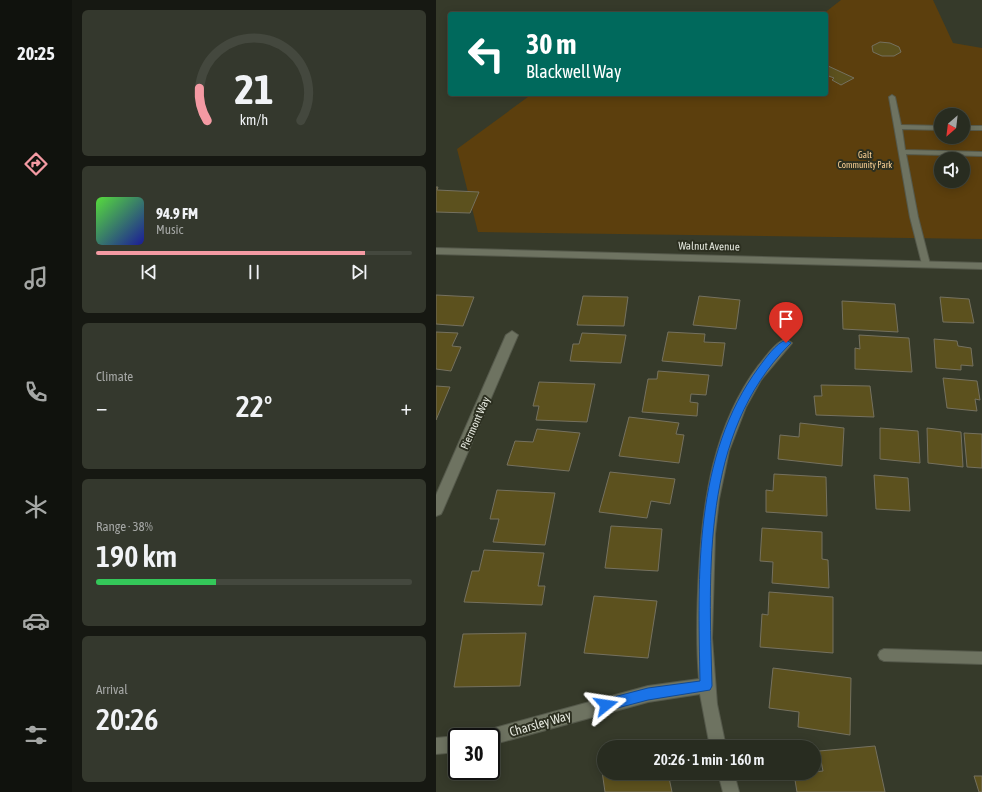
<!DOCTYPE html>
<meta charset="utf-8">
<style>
:root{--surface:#282c20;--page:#34382d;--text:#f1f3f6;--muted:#a5a7a5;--line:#44483e;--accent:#f49aa3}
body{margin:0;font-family:"Asap Condensed",sans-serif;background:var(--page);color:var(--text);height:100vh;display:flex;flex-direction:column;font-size:15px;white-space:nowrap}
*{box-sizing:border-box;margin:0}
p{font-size:13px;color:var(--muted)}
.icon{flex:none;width:22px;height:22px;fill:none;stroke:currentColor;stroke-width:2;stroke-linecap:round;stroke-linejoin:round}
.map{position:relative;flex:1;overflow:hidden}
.panel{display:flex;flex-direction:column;gap:10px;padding:10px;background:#161812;width:364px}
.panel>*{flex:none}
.guide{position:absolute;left:12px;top:12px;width:380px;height:84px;border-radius:4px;box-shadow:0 2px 10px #0003,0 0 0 1px var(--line);background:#00695c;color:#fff;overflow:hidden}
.needle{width:26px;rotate:208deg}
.buttons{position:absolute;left:498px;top:108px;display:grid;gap:8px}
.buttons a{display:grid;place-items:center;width:36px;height:36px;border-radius:50%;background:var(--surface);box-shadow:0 2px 10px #0003,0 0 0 1px var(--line);font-size:20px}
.speed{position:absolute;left:12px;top:728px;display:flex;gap:8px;font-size:20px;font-weight:700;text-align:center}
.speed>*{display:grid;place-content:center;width:52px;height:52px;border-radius:50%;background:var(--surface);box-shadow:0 2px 10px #0003,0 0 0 1px var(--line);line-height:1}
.speed .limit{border:2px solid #111;border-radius:6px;background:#fff;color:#111}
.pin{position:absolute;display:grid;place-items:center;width:34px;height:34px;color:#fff;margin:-41px -17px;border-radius:50% 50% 50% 0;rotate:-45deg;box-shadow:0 0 4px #0007}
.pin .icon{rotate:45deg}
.me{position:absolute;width:44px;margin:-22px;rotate:75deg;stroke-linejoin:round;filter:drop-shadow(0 0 3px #0008)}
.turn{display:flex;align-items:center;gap:14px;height:84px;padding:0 12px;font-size:18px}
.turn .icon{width:52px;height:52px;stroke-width:2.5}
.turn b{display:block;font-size:28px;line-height:34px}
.big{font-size:30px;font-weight:600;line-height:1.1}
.panel .tile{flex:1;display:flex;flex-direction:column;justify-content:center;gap:6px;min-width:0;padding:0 14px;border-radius:6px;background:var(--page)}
.panel .dial{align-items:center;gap:0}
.dial svg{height:104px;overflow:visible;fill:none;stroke:var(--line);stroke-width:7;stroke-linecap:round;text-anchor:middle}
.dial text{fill:var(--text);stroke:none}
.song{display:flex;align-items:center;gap:12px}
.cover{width:48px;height:48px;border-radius:6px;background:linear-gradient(135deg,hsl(110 70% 55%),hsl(240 70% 35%))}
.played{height:4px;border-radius:2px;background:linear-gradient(90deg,var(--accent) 85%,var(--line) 85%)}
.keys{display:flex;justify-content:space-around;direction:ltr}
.heat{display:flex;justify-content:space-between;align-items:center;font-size:22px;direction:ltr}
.charge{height:6px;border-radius:3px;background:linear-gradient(90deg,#34c759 38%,var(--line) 0)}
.trip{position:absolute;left:161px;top:740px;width:224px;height:40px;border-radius:20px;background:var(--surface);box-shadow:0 2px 10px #0003,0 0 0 1px var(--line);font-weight:600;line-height:40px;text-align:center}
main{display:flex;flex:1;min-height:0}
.tab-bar{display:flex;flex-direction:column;width:72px;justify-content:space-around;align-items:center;background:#10120d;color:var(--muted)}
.tab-bar .icon{width:28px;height:28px}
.tab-bar .selected{color:var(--accent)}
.tab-bar b{font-size:18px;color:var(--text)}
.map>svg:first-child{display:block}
</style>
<main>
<nav class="tab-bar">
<b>20:25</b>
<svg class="icon selected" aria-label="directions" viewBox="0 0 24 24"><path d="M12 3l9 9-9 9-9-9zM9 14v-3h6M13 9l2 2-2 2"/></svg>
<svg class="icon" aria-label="music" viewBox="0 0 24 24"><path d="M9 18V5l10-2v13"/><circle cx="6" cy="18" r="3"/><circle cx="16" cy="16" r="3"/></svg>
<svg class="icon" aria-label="phone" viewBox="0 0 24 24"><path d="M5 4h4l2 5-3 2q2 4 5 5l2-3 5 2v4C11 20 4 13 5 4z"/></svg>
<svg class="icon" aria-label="climate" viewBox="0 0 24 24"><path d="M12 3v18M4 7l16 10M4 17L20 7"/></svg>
<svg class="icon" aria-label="car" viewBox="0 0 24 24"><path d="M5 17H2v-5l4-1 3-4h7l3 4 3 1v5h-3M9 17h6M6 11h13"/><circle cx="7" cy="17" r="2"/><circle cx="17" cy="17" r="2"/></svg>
<svg class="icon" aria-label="filters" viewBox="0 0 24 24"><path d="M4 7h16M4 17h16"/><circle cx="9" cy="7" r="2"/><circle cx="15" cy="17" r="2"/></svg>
</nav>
<section class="panel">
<div class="tile dial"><svg viewBox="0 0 100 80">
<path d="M14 69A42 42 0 1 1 86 69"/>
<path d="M14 69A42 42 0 0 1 8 44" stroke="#f49aa3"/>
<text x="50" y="56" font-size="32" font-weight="700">21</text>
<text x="50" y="72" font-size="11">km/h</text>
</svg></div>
<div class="tile">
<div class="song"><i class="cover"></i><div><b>94.9 FM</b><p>Music</p></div></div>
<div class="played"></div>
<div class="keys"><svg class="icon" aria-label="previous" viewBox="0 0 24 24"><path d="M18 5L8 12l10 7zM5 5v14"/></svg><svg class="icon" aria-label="pause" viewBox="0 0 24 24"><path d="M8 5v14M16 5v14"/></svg><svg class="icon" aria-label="next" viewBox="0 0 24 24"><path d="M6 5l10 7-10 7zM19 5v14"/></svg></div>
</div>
<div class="tile"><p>Climate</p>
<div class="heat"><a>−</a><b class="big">22°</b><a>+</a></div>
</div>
<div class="tile"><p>Range · 38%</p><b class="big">190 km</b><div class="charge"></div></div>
<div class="tile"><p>Arrival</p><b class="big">20:26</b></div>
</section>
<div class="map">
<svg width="546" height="792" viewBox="0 0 546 792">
<rect width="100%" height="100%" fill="#363a2a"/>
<path fill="#5c3f0d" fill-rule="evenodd" d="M405,0H497L517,43L546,48V239L42,232L21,149L96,94H390V14H387ZM505,115H527V137H505ZM505,159H527V181H505Z"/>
<path fill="#5c511e" stroke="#75715f" d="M444,42L454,43L463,47L465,52L458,56H446L437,52L436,46Z
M390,65L418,78L405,85L396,80L398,78L390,75Z
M0,187H2L1,190L43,192L34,213L0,212Z
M0,295L38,297L27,326L0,324Z
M147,296L192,297L188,326L141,325Z
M263,296L304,300L300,329L257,325Z
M504,297L533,299L538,323L507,322Z
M406,301L459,304L462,332L407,329Z
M0,332L22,333L16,346L25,347L15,371L0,369Z
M232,332L269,334L268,342L289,343L286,366L226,361Z
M146,333L190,335L185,363L134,361L137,344H143Z
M423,335L473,338L476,372L419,369V348L424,349Z
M498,339L521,341L522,346L535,348L537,366L525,365V370L500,368Z
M222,371L273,375L270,395L255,394L254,402L262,403L261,416L206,412L212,379H221Z
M507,378L541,381L544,400L539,399L541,411L511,408Z
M103,382L159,384L151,422L100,420L103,406H97Z
M385,385L434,386L438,417L380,415L378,396H386Z
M0,386L14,387L0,420Z
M193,417L243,423L240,434L248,435L243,463L183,456Z
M364,423L408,428L406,466L342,459L344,435L363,437Z
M444,428L482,431L484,463L444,459Z
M491,428L525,432L527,467L492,463Z
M101,429L144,433L133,471L71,465L79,441L97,442Z
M528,433L546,434V468L531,467Z
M174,472L239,479L234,504L215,501L211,518L163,512Z
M338,474L390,477L391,516L330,512V490L337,491Z
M438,475L472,478L474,511L440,509Z
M61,490L119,493L109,545L57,542L63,519H54Z
M175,526L226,529L222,571L169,568Z
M326,528L386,532V559L392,560L393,588L336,583L337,562L324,561Z
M48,550L108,553L102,586H109L106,605L28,602L36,571H43Z
M333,592L397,597V653L324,647L326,614L332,615Z
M158,596L221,601L212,658L148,653Z
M90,633L84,686L18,687L27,634Z
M337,668L415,678L414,735L362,727L363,712L333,708Z
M439,746L449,792H361L358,774L387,771L383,751Z
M168,763V773H232L236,792H169L165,764Z
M538,776H546V792H543Z"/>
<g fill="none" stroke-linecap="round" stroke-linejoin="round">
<g stroke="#55594b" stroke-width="2">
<path id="lane" d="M456,95L459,97L465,125L505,126V130L466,129L469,150L546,152V156L470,154L482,217L494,264L490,267L486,264L474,217L453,97Z
M527,126H546V130H527Z
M448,649L546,652V664L448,661L444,659L442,655L444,651Z"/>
</g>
<g stroke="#55594b" stroke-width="2">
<path id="street" d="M76,331L82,335L7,510L5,514L0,516V495L70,335Z
M350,339L356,343L325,380L310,407L293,451L283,499L279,534L276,638L281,704L290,747H274L264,694L212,702L55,745V737H47L49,731L55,729L212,686L263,679C260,643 261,607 263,570C267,499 278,425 322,366C329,358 339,342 350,339Z
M21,736L24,737H21V752L0,754V738Z
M282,773H298L303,792H287Z"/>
</g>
<g stroke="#55594b" stroke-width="2">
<path id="secondary" d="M0,248L546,263V269L0,254Z"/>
</g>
<use href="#lane" fill="#6e7361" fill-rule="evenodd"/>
<use href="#street" fill="#6e7361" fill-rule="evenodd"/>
<use href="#secondary" fill="#6e7361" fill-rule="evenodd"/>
</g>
<path fill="#1a73e8" stroke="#114b97" d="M350,340L355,343L353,345C265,434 273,570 276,686L274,690L212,700L170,711L166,709L164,705L166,701L170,699L212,688L264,681C262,576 257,456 323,367C329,359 340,343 350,340Z"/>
<g text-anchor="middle" stroke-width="4" stroke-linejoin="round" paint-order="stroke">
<g font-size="9" fill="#fad195" stroke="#2c2f20">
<text x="429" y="158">Galt<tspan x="429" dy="10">Community Park</tspan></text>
</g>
<g font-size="11" fill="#e5e8de" stroke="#2c2f20">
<text transform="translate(273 246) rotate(1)" y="4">Walnut Avenue</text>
<text transform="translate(39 423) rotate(-66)" y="4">Piermont Way</text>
</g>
<g font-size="13" fill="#e5e8de" stroke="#2c2f20">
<text transform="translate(104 723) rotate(-16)" y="5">Charsley Way</text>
</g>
</g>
</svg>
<div class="buttons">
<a><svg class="needle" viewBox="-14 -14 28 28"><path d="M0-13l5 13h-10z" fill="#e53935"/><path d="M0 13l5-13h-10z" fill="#a5a7a5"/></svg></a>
<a><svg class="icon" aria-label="sound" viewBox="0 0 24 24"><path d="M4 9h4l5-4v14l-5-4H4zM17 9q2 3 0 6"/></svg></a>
</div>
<div class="speed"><div class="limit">30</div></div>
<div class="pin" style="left:350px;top:343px;background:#d93025"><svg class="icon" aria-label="arrive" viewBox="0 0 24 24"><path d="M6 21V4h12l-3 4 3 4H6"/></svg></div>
<svg class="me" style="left:170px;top:705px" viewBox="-20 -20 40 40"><path d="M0-17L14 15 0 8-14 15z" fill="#1a73e8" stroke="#fff" stroke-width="4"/></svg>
<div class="trip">20:26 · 1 min · 160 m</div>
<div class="guide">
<div class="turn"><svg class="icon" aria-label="left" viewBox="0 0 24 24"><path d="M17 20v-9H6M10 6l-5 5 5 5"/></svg><div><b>30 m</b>Blackwell Way</div></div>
</div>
</div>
</main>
